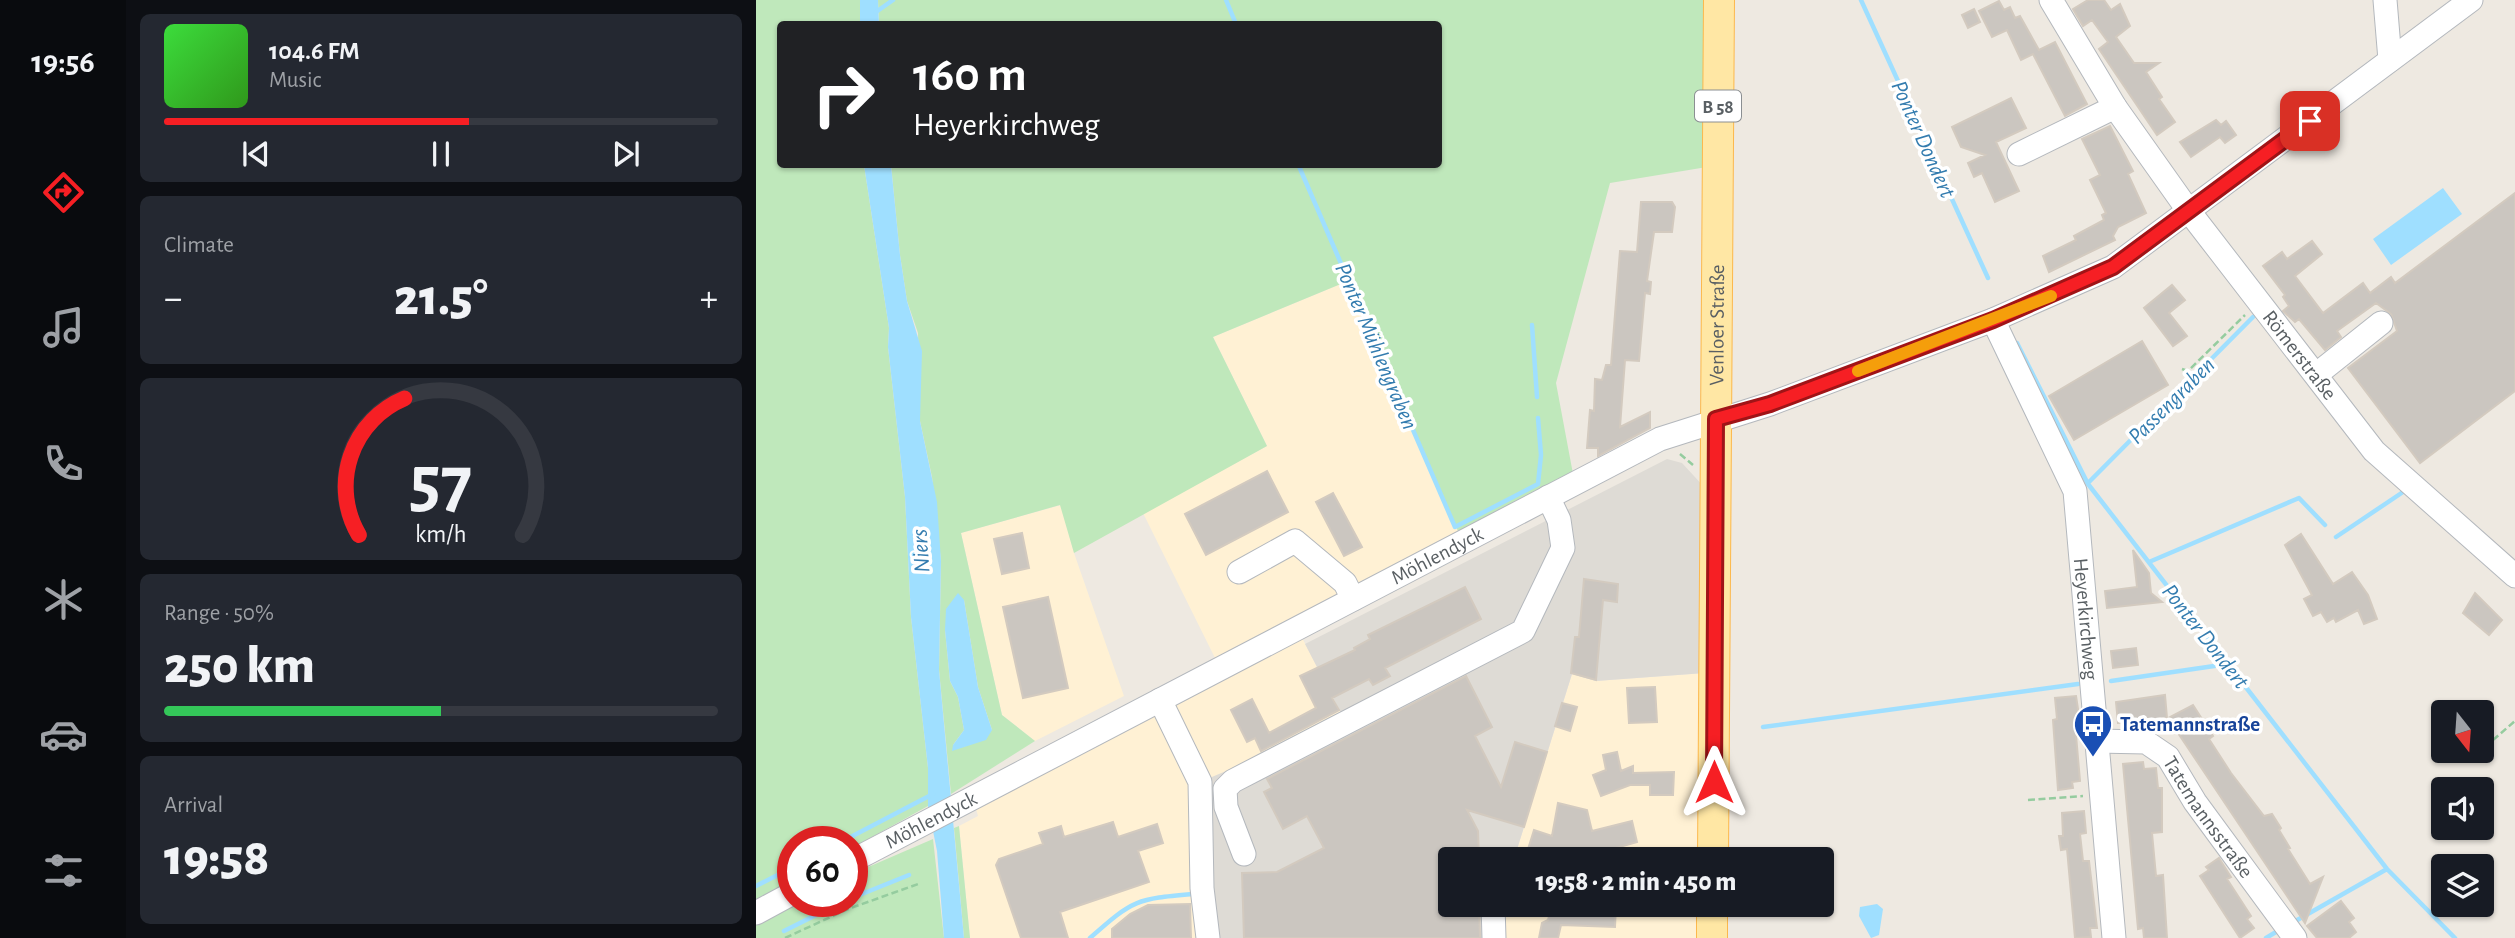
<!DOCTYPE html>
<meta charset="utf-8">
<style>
:root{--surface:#171b24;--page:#242831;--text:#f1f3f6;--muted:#9ea1a6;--line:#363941;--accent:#f61f24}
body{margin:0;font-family:"Alegreya Sans",sans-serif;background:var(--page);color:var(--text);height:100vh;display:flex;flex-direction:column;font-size:26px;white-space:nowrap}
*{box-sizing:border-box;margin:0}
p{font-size:23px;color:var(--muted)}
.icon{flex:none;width:38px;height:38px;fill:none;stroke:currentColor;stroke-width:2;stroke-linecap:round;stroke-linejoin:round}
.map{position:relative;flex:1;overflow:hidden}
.side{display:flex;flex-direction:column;gap:14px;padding:14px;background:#0d0f14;width:630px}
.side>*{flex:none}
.guide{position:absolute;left:21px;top:21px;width:665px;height:147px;border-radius:7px;box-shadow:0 2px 5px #0004;background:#202124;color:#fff;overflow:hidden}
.needle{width:46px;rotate:163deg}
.buttons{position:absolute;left:1675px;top:700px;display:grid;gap:14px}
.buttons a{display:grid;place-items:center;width:63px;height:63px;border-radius:7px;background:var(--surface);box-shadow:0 2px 5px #0004;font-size:35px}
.speed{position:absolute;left:21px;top:826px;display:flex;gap:14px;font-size:35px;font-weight:700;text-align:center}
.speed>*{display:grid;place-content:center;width:91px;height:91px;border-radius:50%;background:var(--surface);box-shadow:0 2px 5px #0004;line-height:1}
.speed .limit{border:10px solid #d22;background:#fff;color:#111}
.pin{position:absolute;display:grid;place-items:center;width:60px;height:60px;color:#fff;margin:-30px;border-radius:14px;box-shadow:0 4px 10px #0006}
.me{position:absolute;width:77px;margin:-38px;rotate:0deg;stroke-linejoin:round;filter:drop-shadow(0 0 5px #0008)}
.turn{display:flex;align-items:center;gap:24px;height:147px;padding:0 21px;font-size:32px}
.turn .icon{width:91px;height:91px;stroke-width:2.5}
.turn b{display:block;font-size:49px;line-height:60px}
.big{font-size:52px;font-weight:800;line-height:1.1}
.side .widget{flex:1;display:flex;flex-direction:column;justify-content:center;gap:10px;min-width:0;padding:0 24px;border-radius:10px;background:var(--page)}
.side .dial{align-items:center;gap:0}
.dial svg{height:182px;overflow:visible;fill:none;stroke:var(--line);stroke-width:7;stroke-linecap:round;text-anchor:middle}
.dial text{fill:var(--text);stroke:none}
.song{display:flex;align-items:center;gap:21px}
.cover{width:84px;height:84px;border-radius:10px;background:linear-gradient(135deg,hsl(120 70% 55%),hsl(110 70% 35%))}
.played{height:7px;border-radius:4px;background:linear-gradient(90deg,var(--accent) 55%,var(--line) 55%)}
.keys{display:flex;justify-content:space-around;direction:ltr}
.heat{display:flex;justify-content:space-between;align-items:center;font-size:38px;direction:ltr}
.charge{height:10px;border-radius:5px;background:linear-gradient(90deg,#34c759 50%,var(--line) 0)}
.trip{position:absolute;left:682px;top:847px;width:396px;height:70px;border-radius:7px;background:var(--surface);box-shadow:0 2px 5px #0004;font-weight:800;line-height:70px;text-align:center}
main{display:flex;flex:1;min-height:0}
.dock{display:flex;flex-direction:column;width:126px;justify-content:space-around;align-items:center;background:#090b0e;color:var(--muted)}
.dock .icon{width:49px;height:49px}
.dock .active{color:var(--accent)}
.dock b{font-size:32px;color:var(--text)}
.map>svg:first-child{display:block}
</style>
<main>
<nav class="dock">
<b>19:56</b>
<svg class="icon active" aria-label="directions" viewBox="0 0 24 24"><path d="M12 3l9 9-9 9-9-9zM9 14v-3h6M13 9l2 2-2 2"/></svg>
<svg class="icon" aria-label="music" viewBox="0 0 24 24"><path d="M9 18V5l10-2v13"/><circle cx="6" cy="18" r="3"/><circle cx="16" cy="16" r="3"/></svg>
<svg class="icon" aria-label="phone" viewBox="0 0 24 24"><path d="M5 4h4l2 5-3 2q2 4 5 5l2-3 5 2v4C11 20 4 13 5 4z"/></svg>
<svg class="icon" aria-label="climate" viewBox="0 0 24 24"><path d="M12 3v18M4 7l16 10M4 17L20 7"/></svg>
<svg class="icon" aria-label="car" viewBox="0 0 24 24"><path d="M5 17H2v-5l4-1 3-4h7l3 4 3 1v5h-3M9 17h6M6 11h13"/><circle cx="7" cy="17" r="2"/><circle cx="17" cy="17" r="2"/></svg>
<svg class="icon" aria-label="filters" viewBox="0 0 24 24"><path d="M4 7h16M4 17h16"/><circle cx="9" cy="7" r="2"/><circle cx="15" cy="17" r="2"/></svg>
</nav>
<section class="side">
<div class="widget">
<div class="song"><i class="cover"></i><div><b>104.6 FM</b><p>Music</p></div></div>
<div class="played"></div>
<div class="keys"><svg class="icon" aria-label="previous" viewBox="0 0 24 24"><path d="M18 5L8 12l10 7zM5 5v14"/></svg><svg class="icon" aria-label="pause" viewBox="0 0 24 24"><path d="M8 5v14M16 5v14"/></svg><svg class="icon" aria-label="next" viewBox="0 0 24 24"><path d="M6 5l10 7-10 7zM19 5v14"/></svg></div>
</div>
<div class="widget"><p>Climate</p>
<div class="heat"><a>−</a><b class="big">21.5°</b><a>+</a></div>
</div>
<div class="widget dial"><svg viewBox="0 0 100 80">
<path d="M14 69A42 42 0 1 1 86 69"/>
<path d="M14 69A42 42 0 0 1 34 9" stroke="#f61f24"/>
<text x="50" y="56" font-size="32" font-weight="700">57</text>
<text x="50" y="72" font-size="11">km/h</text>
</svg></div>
<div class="widget"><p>Range · 50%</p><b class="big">250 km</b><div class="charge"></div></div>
<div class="widget"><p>Arrival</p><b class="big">19:58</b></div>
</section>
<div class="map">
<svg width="1759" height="938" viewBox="0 0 1759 938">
<rect width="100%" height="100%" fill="#eee9e1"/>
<path fill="#fff1d4" d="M592,281L702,531L459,658L387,513L511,446L457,337Z
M305,505L318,553L368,696L279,741L246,715L205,533Z
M541,628L586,715L452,938H214L203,826L222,816L217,798Z
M949,673L947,859H758L816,674L840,681Z
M747,905H946V938H749Z"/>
<path fill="#dedbd5" d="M911,459L926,463L950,489L949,673L840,681L816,674L758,859H695V905H747L749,938H452L444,782L508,755L586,715L549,644Z"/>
<path fill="#bfe8bb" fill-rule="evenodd" d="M0,0H104V24H24V164L108,165L133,328L132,347L149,497L155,617L172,768V806L96,848V842H37V881L0,901Z
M122,0H952L951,167L854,183L800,383L817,474L702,531L592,281L457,337L511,446L318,553L304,505L205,533L246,715L279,741L195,794L183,670L185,561L176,477L164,421L162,333L151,301L144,255L135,165L682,164V24H123ZM208,600L222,687L236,730L197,745L208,730L202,697L194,681L189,630Z
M203,826L214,938H208L198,828Z
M177,839L188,938H0V913L37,901H96V874Z"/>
<path fill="#9fdfff" d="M104,0H122L123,24H104Z
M108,165H135L144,255L151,301L166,351L164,421L181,502L185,561L183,670L208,938H188L181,851L172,806V768L155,617L149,497L132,347L133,328Z
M1687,188L1706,214L1635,265L1617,239Z
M202,593L208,600L222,687L236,730L230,740L196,751L197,745L208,730L202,697L194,681L189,630L190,609Z
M1121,904L1127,909L1123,935L1115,938L1103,916L1104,907Z"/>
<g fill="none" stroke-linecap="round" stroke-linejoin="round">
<path stroke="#9fdfff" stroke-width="4.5" d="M470,0L480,24
M1105,0L1232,278
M120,12L137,0
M542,164L699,527L782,484L785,455L782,418
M776,325L781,397
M1261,343L1332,484L1631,869L1699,938
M1332,483L1497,317
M1580,537L1647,492
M1393,562L1543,498L1569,525
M1355,681L1472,664
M1007,727L1322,684
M85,842L177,794
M0,886L37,867
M96,898L153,875
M1536,923L1631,869
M28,931L88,901
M334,938C378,899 380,899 438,894
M1510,938L1520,932"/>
</g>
<path fill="#cbc6c0" stroke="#d3cabf" stroke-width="2" d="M1332,0H1348L1355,10L1364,4L1374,26L1360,37L1378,63H1403L1390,72L1406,97L1403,99L1419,122L1401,135L1343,49L1352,42L1336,20L1327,26L1317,9Z
M1243,1L1248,10L1254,7L1259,18L1264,16L1283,50L1299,42L1331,104L1309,116L1277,54L1265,60L1251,30L1236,37L1223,11Z
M1218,9L1224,22L1212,28L1206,15Z
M1255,98L1270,128L1240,142L1263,191L1239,202L1226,173L1218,177L1212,163L1229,155L1205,147L1196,127Z
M1460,120L1465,125L1470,121L1480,135L1469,143L1464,137L1435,157L1424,142Z
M1354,126L1377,171L1372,174L1390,213L1362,227L1357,236L1359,240L1293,272L1287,256L1320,240L1318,236L1348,220L1346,215L1350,213L1334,180L1344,175L1326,139Z
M1759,193V391L1664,463L1592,368L1641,331L1635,314L1620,303L1581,331L1585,337L1569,350L1543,319L1539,322L1527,311L1533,306L1527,297L1529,295L1507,266L1526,252L1531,259L1556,241L1566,254L1539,276L1567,313L1607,283L1614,293L1635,277L1639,283Z
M885,202H916L919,207L916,232H898L891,281L895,282L894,294L889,293L883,361L869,360L864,427L894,412V428L842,456V448H831L834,410L838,411L839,379L846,380L850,365H855L864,251L881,252Z
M1416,285L1429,300L1413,313L1431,336L1417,346L1388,308Z
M1386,341L1412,385L1318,440L1293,396Z
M511,471L532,512L450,555L429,514Z
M577,493L606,547L588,556L560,502Z
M266,533L273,568L246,574L238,539Z
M1545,534L1577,584L1596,572L1612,595L1621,619L1608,624L1602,610L1580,622L1578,618L1571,622L1565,612L1557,616L1548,599L1556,595L1529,545Z
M1377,550L1393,573L1395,593L1406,602L1351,608L1349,591L1381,587Z
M828,579L862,584L861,602L847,600L840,680L815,673L819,637H823Z
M709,587L725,619L629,668L634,676L617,685L613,679L576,698L583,710L505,751L499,738L491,742L475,710L496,699L513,733L560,708L544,676L599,650L598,648L614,639L612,635Z
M1719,593L1746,620L1733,635L1707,613Z
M292,597L312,688L267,698L247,607Z
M1380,648L1382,665L1357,668L1355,651Z
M710,676L736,727L719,736L745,787L759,742L791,752L768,827L711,810L722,831L723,859H695V905H723L724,938H488L486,873L521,872L568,848L551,816L527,829L508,792L516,788L511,779Z
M899,687L901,722L873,723L871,688Z
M1409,695L1411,718L1362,723L1360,702Z
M1320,696L1326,735H1320L1324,781L1316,782L1317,788L1302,790L1297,720L1301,719L1299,698Z
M806,703L821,707L814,731L799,726Z
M1437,705L1457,736L1453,739L1475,773L1508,816L1516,814L1525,828L1523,830L1534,848L1532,849L1554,884L1567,877L1549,923L1412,718Z
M861,752L865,771L877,766V773L918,772L917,795H894V785H874L845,796L837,775L850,770L847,755Z
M1387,762L1388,769L1400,768L1402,788H1406V832L1396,833L1400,876L1407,875L1411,938H1388L1387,928L1382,929L1367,764Z
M802,803L831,810L836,831L876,821L881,842L821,859H769L778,830L796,836Z
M1328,811L1330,833L1324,834L1327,861H1333L1341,928H1334L1335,937L1319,938L1311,849L1305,850L1303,836H1307L1306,813Z
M357,822L362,837L401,824L407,843L382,851L393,882L304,912L312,938H265L240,865L243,859L287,844L283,833L305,826L308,837Z
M1463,858L1475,877L1471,879L1495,916L1491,919L1498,928L1484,938L1444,876L1453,870L1450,867Z
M1585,901L1598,918L1593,922L1600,932L1593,938H1561L1551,926Z
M434,904L435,938H356V929L374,914L392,905Z
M796,905L860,906L859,927L805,925L802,938H783L786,923L792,920Z"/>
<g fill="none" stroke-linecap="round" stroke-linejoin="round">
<g stroke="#b4b8bd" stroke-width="25">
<g id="minor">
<path id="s1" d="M1295,0L1359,107L1432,210L1618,451L1759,576"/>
<path d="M1629,0L1634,60"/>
<path d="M1263,154L1359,107"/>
<path id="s2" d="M1237,320L1319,491L1358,938"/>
<path d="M1561,374L1625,323"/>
<path d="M483,572L539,541L589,583L597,599"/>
<path d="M404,700L444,782L446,888L452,938"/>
<path id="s3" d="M1340,741L1390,742L1412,757L1439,802L1539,938"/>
<path d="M488,854L470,807L469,789L477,781L767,631L807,548L803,520L792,497"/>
<path id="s4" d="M96,861L904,439L1014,404L1237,320L1357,267L1715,0"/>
<path d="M737,905L738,938"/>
<path d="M0,913L37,893"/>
</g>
</g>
<g stroke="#fcb84c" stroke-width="32">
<g id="major">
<path id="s5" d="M957,859L963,0"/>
<path d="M956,938V905"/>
</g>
</g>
<path stroke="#95cc9f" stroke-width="2.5" stroke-dasharray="7 3.5" stroke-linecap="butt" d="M1426,369L1432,371L1489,315
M924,454L937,465
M1729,747L1759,721
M1272,800L1327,796
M29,938L92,909L165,883"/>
<use href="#minor" stroke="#fff" stroke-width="23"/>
<use href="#major" stroke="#ffe7a4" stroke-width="30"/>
</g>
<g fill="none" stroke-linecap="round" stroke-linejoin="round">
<g stroke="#a01417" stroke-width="18">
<path id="route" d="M958,782L960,419L1014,404L1237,320L1357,267L1554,121"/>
</g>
<use href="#route" stroke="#f61f24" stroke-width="12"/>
<path stroke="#f59e0b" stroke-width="12" d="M1102,371L1295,296"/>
</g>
<defs>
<g id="bus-pin" transform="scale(2.0125)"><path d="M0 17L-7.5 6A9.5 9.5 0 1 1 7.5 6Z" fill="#1a4fb4" stroke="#fff"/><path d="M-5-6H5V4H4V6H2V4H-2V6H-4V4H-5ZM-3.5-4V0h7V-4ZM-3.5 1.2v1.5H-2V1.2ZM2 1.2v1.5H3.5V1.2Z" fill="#fff"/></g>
</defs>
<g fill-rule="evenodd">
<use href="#bus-pin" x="1337" y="724"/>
</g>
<g text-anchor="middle" stroke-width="7" stroke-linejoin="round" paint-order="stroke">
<rect fill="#fff" stroke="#8b8f92" stroke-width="2" x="939" y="90.5" width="46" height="31" rx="5"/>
<g font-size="19" font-weight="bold" fill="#595f63">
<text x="962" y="113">B 58</text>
</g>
<g font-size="21" fill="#595f63" stroke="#fff">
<text dy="7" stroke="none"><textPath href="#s5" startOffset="534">Venloer Straße</textPath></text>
<text dy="7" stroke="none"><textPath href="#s1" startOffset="434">Römerstraße</textPath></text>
<text dy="7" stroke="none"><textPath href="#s4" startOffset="660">Möhlendyck</textPath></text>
<text dy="7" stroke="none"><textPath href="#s2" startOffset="318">Heyerkirchweg</textPath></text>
<text dy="7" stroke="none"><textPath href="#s3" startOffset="149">Tatemannsstraße</textPath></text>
<text dy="7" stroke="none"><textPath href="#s4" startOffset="89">Möhlendyck</textPath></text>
</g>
<g font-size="21" font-weight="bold" fill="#164399" stroke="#fff" text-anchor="start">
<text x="1364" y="731">Tatemannstraße</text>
</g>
<g font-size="23" font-style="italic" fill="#337caf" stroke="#fff">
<text transform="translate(1168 139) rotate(66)" y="8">Ponter Dondert</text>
<text transform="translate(621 346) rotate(67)" y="8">Ponter Mühlengraben</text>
<text transform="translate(1415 400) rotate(-45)" y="8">Passengraben</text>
<text transform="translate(164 551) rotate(-94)" y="8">Niers</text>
<text transform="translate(1450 636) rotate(52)" y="8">Ponter Dondert</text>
</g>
</g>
</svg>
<div class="buttons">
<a><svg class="needle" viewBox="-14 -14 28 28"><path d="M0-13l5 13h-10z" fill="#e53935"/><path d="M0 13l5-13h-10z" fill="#9ea1a6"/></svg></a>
<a><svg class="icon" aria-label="sound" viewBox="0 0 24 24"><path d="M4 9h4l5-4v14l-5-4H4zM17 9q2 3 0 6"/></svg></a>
<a><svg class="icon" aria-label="layers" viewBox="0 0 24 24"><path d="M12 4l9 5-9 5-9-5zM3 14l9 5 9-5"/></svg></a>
</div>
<div class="speed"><div class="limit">60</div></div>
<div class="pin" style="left:1554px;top:121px;background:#d93025"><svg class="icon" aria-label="arrive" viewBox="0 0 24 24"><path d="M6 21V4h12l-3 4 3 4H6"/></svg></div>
<svg class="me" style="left:958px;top:782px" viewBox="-20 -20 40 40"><path d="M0-17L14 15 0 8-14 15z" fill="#f61f24" stroke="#fff" stroke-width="4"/></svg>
<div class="trip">19:58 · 2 min · 450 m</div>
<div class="guide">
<div class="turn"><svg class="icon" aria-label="right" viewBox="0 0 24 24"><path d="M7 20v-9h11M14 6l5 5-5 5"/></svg><div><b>160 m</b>Heyerkirchweg</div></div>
</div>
</div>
</main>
